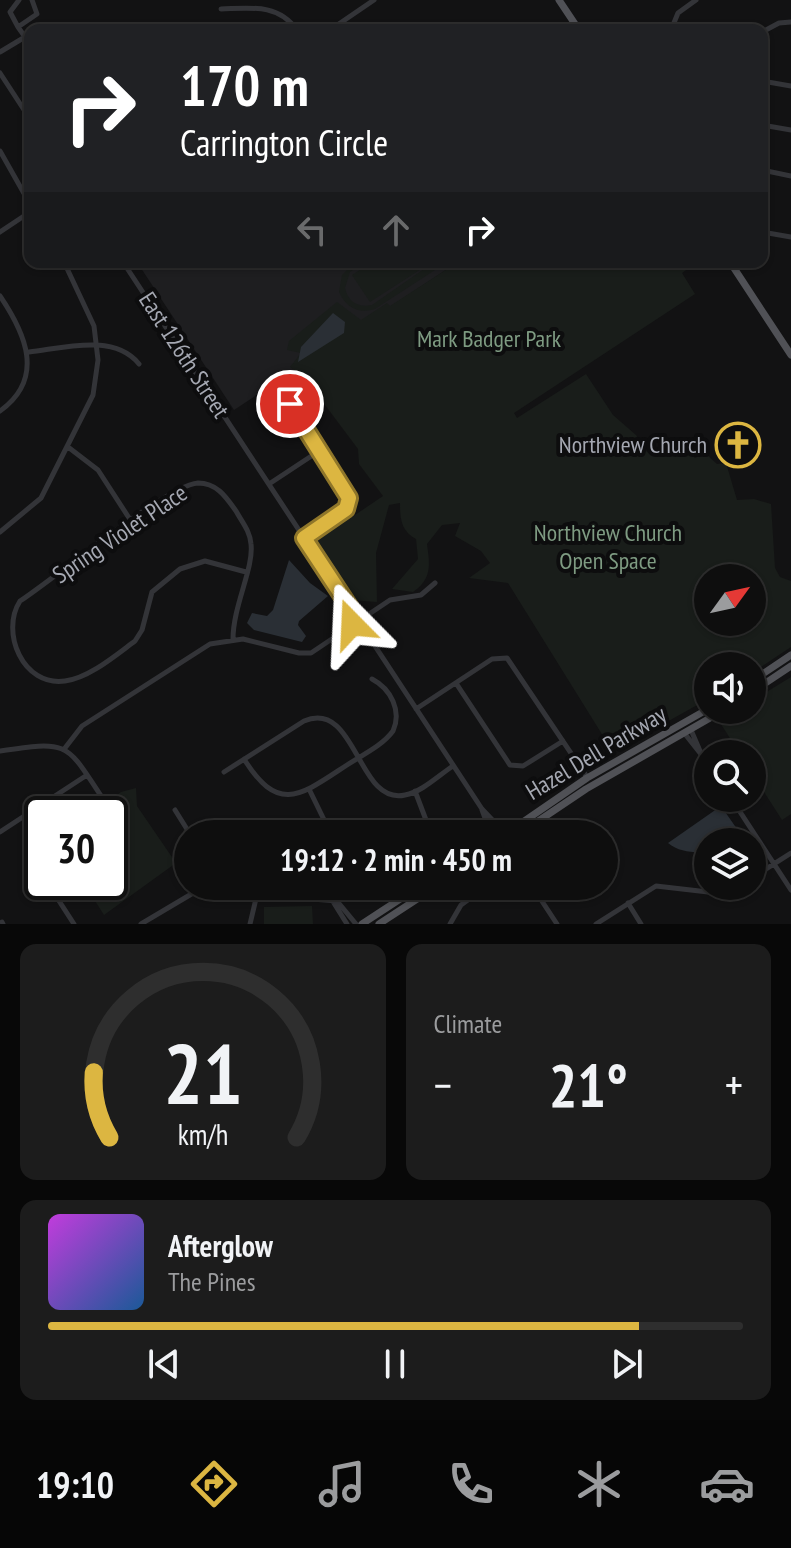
<!DOCTYPE html>
<meta charset="utf-8">
<style>
:root{--surface:#0e0e0e;--page:#1c1c1c;--text:#f1f3f6;--muted:#9b9c9e;--line:#2e2e2e;--accent:#dcb641}
body{margin:0;font-family:"PT Sans Narrow",sans-serif;background:var(--page);color:var(--text);height:100vh;display:flex;flex-direction:column;font-size:30px;white-space:nowrap}
*{box-sizing:border-box;margin:0}
p{font-size:26px;color:var(--muted)}
.icon{flex:none;width:44px;height:44px;fill:none;stroke:currentColor;stroke-width:2;stroke-linecap:round;stroke-linejoin:round}
.map{position:relative;height:924px;overflow:hidden}
.side{display:flex;flex-direction:column;gap:20px;padding:20px;background:#080808;flex:1}
.side>*{flex:none}
.top-card{position:absolute;left:24px;top:24px;width:744px;height:244px;border-radius:16px;box-shadow:0 2px 6px #0004,0 0 0 2px var(--line);background:#202124;color:#fff;overflow:hidden}
.needle{width:52px;rotate:57deg}
.controls{position:absolute;left:694px;top:564px;display:grid;gap:16px}
.controls a{display:grid;place-items:center;width:72px;height:72px;border-radius:50%;background:var(--surface);box-shadow:0 2px 6px #0004,0 0 0 2px var(--line);font-size:40px}
.speed{position:absolute;left:24px;top:796px;display:flex;gap:16px;font-size:40px;font-weight:700;text-align:center}
.speed>*{display:grid;place-content:center;width:104px;height:104px;border-radius:50%;background:var(--surface);box-shadow:0 2px 6px #0004,0 0 0 2px var(--line);line-height:1}
.speed .limit{border:4px solid #111;border-radius:12px;background:#fff;color:#111}
.pin{position:absolute;display:grid;place-items:center;width:68px;height:68px;color:#fff;margin:-34px;border:4px solid #fff;border-radius:50%;box-shadow:0 2px 8px #0007}
.me{position:absolute;width:88px;margin:-44px;rotate:339deg;stroke-linejoin:round;filter:drop-shadow(0 0 6px #0008)}
.turn{display:flex;align-items:center;gap:28px;height:168px;padding:0 24px;font-size:36px}
.turn .icon{width:104px;height:104px;stroke-width:2.5}
.turn b{display:block;font-size:56px;line-height:68px}
.lanes{display:flex;align-items:center;height:76px;padding:0 24px;background:#0003;justify-content:center;gap:40px;direction:ltr}
.lanes .off{opacity:.35}
.big{font-size:60px;font-weight:800;line-height:1.1}
.side .card{flex:1;display:flex;flex-direction:column;justify-content:center;gap:12px;min-width:0;padding:0 28px;border-radius:16px;background:var(--page)}
.side .dial{align-items:center;gap:0}
.dial svg{height:208px;overflow:visible;fill:none;stroke:var(--line);stroke-width:7;stroke-linecap:round;text-anchor:middle}
.dial text{fill:var(--text);stroke:none}
.song{display:flex;align-items:center;gap:24px}
.cover{width:96px;height:96px;border-radius:12px;background:linear-gradient(135deg,hsl(290 70% 55%),hsl(210 70% 35%))}
.played{height:8px;border-radius:4px;background:linear-gradient(90deg,var(--accent) 85%,var(--line) 85%)}
.keys{display:flex;justify-content:space-around;direction:ltr}
.heat{display:flex;justify-content:space-between;align-items:center;font-size:44px;direction:ltr}
.side .tiles{flex:1;display:grid;gap:20px;grid-template-columns:1fr 1fr}
.card:last-child{grid-column:span 2}
.trip{position:absolute;left:174px;top:820px;width:444px;height:80px;border-radius:40px;background:var(--surface);box-shadow:0 2px 6px #0004,0 0 0 2px var(--line);font-weight:800;line-height:80px;text-align:center}
.tabs{display:flex;height:128px;justify-content:space-around;align-items:center;background:#060606;color:var(--muted)}
.tabs .icon{width:56px;height:56px}
.tabs .active{color:var(--accent)}
.tabs b{font-size:36px;color:var(--text)}
.map>svg:first-child{display:block}
</style>
<div class="map">
<svg width="791" height="924" viewBox="0 0 791 924">
<rect width="100%" height="100%" fill="#121213"/>
<path fill="#1e1e20" d="M137,262H458L234,410Z"/>
<path fill="#191d1a" fill-rule="evenodd" d="M355,262H365L350,272L345,288C348,302 358,308 372,305L434,262H439L435,270L375,309C359,314 346,308 339,292L342,275Z
M372,262H428L429,264L370,302L352,275Z
M458,262H697L682,273L695,294L514,413L517,418L586,374L613,415L636,435L647,452L659,456L673,440L695,458L705,453L717,464L726,463L737,500L754,499L771,504L775,568L780,577L791,581V647L752,673V666H708V699L613,752L508,583L469,578L490,563L481,551L455,536L460,523L442,525L427,544C430,565 432,579 413,592L392,589L418,559L416,539C401,531 400,519 400,503L389,505L376,553L377,602L349,600L312,540L324,536L383,496L359,464L358,449L304,377L290,367L301,353L287,350L289,341L337,302L361,320L387,303L390,306ZM708,578H752V622H708Z
M791,677V814L782,820L752,773V754H740L719,721L737,710H752V701Z
M136,788L137,806L176,863L104,915L83,882H110V814H90L121,792Z
M312,906L313,924H264V907Z"/>
<path fill="#2a2f35" d="M333,313L345,322L344,333L298,362L301,347Z
M289,560L310,583L328,596L299,621L298,625L306,636L302,642L254,630L247,623L252,613L267,616L273,610Z
M721,806L744,839L741,842H708V852C693,853 679,852 668,843Z"/>
<g fill="none" stroke-linecap="round" stroke-linejoin="round">
<path stroke="#333438" stroke-width="5" d="M19,0L10,12L18,27L37,14L32,0
M221,9C250,8 278,3 297,30
M18,27L30,44
M330,30L374,0
M671,30L678,13L696,0
M762,32L779,23L791,22
M0,52L25,37
M0,73L30,119
M762,81L791,86
M762,125L791,130
M0,151L30,204
M762,170L791,176
M0,232L30,212
M762,232L791,237
M123,262L482,809L499,827
M0,296C25,333 46,378 0,411
M29,352C64,348 114,333 139,364
M290,404L350,500L346,509L304,538
M68,447L98,470L131,521
M269,484L319,451
M0,532L41,498L93,395L98,360L94,326L64,262
M233,639C233,606 254,568 251,544C250,531 242,522 236,511C226,497 217,483 198,483C167,485 54,579 20,601C0,632 23,687 65,681C89,678 116,655 135,641L142,630L152,592L180,569L205,561L246,572
M456,683L510,765L523,766L563,741
M416,709L492,659L507,658L587,777
M691,730L700,751
M685,734L708,763
M65,748L82,726L210,644L243,639L299,653H311L390,600L421,595L435,583
M0,751C71,740 66,743 105,802
M244,759C279,815 301,795 347,765C362,755 382,746 393,731C402,711 391,689 372,679
M224,772L304,721C357,699 357,806 405,795C422,792 439,775 453,766
M309,789L331,834
M415,791L426,820
M731,798L791,890
M175,810L190,834
M482,810L490,832
M0,832L87,775
M752,878L791,853
M246,886L287,897L337,901L356,924
M532,886L557,924
M52,890L74,924
M324,898L327,886
M332,900L347,924
M628,903L641,924
M2,922L3,924
M141,924L205,886
M250,924L259,886
M450,924L461,905L487,886
M596,924L656,886L708,892L738,886"/>
<path stroke="#505156" stroke-width="7" d="M559,0L579,30
M730,262L791,355
M752,681L791,655
M752,692L791,666
M504,827L523,822L587,778L708,709
M489,834L499,827L512,834
M519,834L586,789L724,710
M362,924L420,886
M379,924L437,886"/>
</g>
<g fill="none" stroke-linecap="round" stroke-linejoin="round">
<g stroke="#8f762a" stroke-width="20">
<path id="route" d="M290,404L349,498L346,509L304,538L358,620L352,624"/>
</g>
<use href="#route" stroke="#dcb641" stroke-width="14"/>
</g>
<defs>
<g id="church-ring" transform="scale(2.3)"><circle r="9.5" fill="#0d0d0e" stroke="#dcb641" stroke-width="1.5"/><path d="M-1.2-6h2.4v3.5h3.3v2.4h-3.3V6h-2.4V-.1h-3.3v-2.4h3.3Z" fill="#dcb641"/></g>
</defs>
<g fill-rule="evenodd">
<use href="#church-ring" x="738" y="445"/>
</g>
<g text-anchor="middle" stroke-width="8" stroke-linejoin="round" paint-order="stroke">
<g font-size="24" fill="#7e9b82" stroke="#0d0d0e">
<text x="489" y="347">Mark Badger Park</text>
<text x="608" y="541">Northview Church<tspan x="608" dy="28">Open Space</tspan></text>
</g>
<g font-size="24" fill="#a5a8b2" stroke="#0d0d0e">
<text transform="translate(184 355) rotate(57)" y="8">East 126th Street</text>
<text transform="translate(120 534) rotate(-34)" y="8">Spring Violet Place</text>
<text transform="translate(596 753) rotate(-31)" y="8">Hazel Dell Parkway</text>
</g>
<g font-size="24" fill="#a5a8b2" stroke="#0d0d0e" text-anchor="end">
<text x="707" y="453">Northview Church</text>
</g>
</g>
</svg>
<div class="controls">
<a><svg class="needle" viewBox="-14 -14 28 28"><path d="M0-13l5 13h-10z" fill="#e53935"/><path d="M0 13l5-13h-10z" fill="#9b9c9e"/></svg></a>
<a><svg class="icon" aria-label="sound" viewBox="0 0 24 24"><path d="M4 9h4l5-4v14l-5-4H4zM17 9q2 3 0 6"/></svg></a>
<a><svg class="icon" aria-label="search" viewBox="0 0 24 24"><circle cx="10" cy="10" r="6"/><path d="M15 15l6 6"/></svg></a>
<a><svg class="icon" aria-label="layers" viewBox="0 0 24 24"><path d="M12 4l9 5-9 5-9-5zM3 14l9 5 9-5"/></svg></a>
</div>
<div class="speed"><div class="limit">30</div></div>
<div class="pin" style="left:290px;top:404px;background:#d93025"><svg class="icon" aria-label="arrive" viewBox="0 0 24 24"><path d="M6 21V4h12l-3 4 3 4H6"/></svg></div>
<svg class="me" style="left:352px;top:624px" viewBox="-20 -20 40 40"><path d="M0-17L14 15 0 8-14 15z" fill="#dcb641" stroke="#fff" stroke-width="4"/></svg>
<div class="trip">19:12 · 2 min · 450 m</div>
<div class="top-card">
<div class="turn"><svg class="icon" aria-label="right" viewBox="0 0 24 24"><path d="M7 20v-9h11M14 6l5 5-5 5"/></svg><div><b>170 m</b>Carrington Circle</div></div>
<div class="lanes"><svg class="icon off" aria-label="left" viewBox="0 0 24 24"><path d="M17 20v-9H6M10 6l-5 5 5 5"/></svg><svg class="icon off" aria-label="ahead" viewBox="0 0 24 24"><path d="M12 20V5M6 11l6-6 6 6"/></svg><svg class="icon" aria-label="right" viewBox="0 0 24 24"><path d="M7 20v-9h11M14 6l5 5-5 5"/></svg></div>
</div>
</div>
<section class="side">
<div class="tiles">
<div class="card dial"><svg viewBox="0 0 100 80">
<path d="M14 69A42 42 0 1 1 86 69"/>
<path d="M14 69A42 42 0 0 1 8 44" stroke="#dcb641"/>
<text x="50" y="56" font-size="32" font-weight="700">21</text>
<text x="50" y="72" font-size="11">km/h</text>
</svg></div>
<div class="card"><p>Climate</p>
<div class="heat"><a>−</a><b class="big">21°</b><a>+</a></div>
</div>
<div class="card">
<div class="song"><i class="cover"></i><div><b>Afterglow</b><p>The Pines</p></div></div>
<div class="played"></div>
<div class="keys"><svg class="icon" aria-label="previous" viewBox="0 0 24 24"><path d="M18 5L8 12l10 7zM5 5v14"/></svg><svg class="icon" aria-label="pause" viewBox="0 0 24 24"><path d="M8 5v14M16 5v14"/></svg><svg class="icon" aria-label="next" viewBox="0 0 24 24"><path d="M6 5l10 7-10 7zM19 5v14"/></svg></div>
</div>
</div>
</section>
<nav class="tabs">
<b>19:10</b>
<svg class="icon active" aria-label="directions" viewBox="0 0 24 24"><path d="M12 3l9 9-9 9-9-9zM9 14v-3h6M13 9l2 2-2 2"/></svg>
<svg class="icon" aria-label="music" viewBox="0 0 24 24"><path d="M9 18V5l10-2v13"/><circle cx="6" cy="18" r="3"/><circle cx="16" cy="16" r="3"/></svg>
<svg class="icon" aria-label="phone" viewBox="0 0 24 24"><path d="M5 4h4l2 5-3 2q2 4 5 5l2-3 5 2v4C11 20 4 13 5 4z"/></svg>
<svg class="icon" aria-label="climate" viewBox="0 0 24 24"><path d="M12 3v18M4 7l16 10M4 17L20 7"/></svg>
<svg class="icon" aria-label="car" viewBox="0 0 24 24"><path d="M5 17H2v-5l4-1 3-4h7l3 4 3 1v5h-3M9 17h6M6 11h13"/><circle cx="7" cy="17" r="2"/><circle cx="17" cy="17" r="2"/></svg>
</nav>
